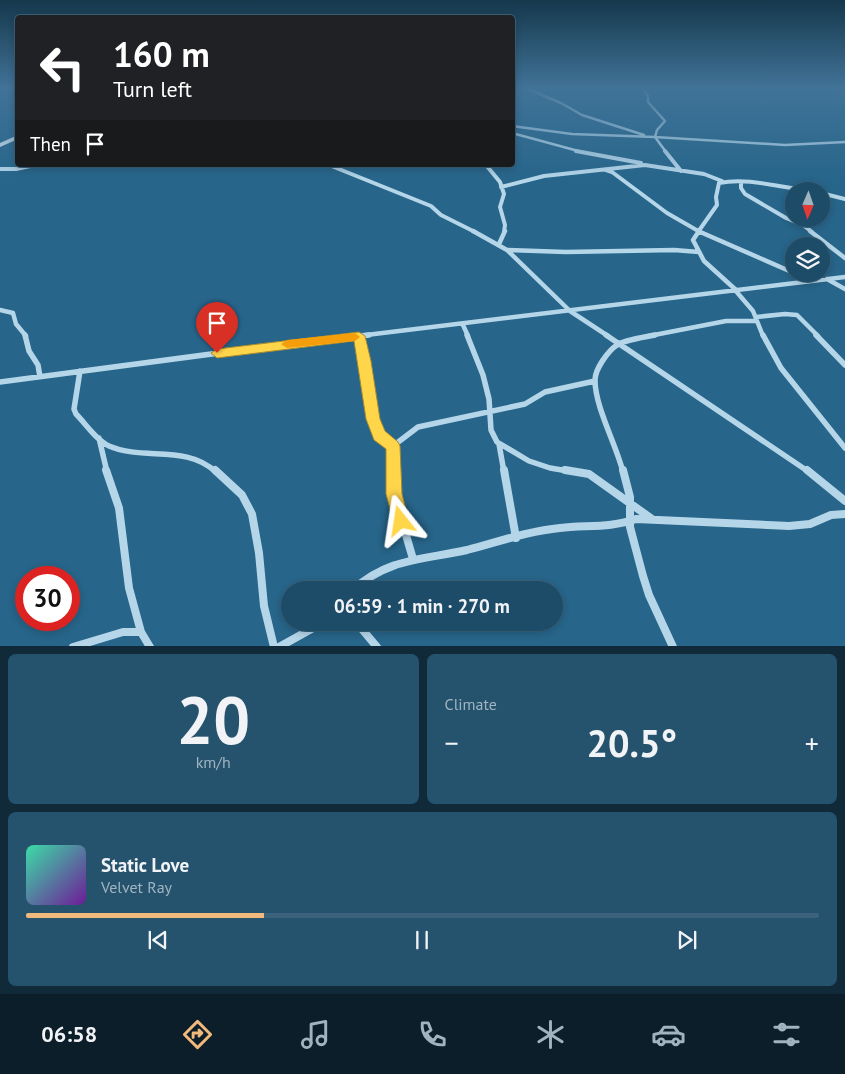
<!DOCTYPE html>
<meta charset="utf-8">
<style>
:root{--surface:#1d4c68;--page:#25536e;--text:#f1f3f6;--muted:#a0b4c0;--line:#3b637c;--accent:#f1b97b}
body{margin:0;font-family:"PT Sans",sans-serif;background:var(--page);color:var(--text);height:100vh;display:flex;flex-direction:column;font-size:19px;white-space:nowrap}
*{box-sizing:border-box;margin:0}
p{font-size:16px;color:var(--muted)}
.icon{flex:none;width:28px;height:28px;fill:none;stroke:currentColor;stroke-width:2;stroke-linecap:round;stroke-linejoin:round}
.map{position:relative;height:646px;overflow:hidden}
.drawer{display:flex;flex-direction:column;gap:8px;padding:8px;background:#102a39;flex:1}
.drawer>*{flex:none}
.guide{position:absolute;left:15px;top:15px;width:500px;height:152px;border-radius:5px;box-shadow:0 2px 8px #0003,0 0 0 1px var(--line);background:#202124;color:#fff;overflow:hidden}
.needle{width:32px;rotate:182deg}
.fabs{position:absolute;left:785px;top:182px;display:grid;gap:10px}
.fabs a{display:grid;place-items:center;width:45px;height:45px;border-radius:50%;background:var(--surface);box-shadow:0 2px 8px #0003,0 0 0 1px var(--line);font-size:25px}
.speed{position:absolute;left:15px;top:566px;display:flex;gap:10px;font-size:25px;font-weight:700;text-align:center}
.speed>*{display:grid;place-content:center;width:65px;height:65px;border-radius:50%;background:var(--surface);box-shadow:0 2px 8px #0003,0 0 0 1px var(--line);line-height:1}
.speed .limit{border:8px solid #d22;background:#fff;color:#111}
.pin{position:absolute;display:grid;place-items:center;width:42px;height:42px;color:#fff;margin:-51px -21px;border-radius:50% 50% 50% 0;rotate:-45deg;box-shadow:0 0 5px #0007}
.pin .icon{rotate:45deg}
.me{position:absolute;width:55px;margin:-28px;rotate:345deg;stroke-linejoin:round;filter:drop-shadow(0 0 4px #0008)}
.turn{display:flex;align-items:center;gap:18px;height:105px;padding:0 15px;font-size:22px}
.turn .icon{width:65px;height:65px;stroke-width:2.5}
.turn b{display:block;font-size:35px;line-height:42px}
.then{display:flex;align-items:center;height:48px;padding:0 15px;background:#0003;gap:10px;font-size:19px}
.big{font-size:38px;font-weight:700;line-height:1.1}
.drawer .widget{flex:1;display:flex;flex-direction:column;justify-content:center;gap:8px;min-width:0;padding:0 18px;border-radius:8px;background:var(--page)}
.drawer .dial{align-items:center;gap:0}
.dial b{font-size:65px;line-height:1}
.song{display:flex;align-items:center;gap:15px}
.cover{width:60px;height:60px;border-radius:8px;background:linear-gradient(135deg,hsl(160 70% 55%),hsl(280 70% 35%))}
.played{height:5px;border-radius:2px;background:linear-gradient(90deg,var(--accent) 30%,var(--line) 30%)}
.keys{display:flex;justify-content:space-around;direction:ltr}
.heat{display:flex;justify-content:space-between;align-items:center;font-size:28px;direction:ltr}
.drawer .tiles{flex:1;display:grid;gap:8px;grid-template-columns:1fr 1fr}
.widget:last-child{grid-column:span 2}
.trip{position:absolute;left:281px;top:581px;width:282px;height:50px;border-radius:25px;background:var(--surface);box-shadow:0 2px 8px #0003,0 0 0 1px var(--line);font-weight:700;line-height:50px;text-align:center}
.tabs{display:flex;height:80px;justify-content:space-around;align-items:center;background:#0c1e2a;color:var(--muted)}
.tabs .icon{width:35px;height:35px}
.tabs .current{color:var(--accent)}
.tabs b{font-size:22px;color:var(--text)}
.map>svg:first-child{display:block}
</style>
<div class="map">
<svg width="845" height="647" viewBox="0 0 845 647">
<rect width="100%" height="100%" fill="#27658a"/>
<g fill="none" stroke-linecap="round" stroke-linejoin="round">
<path stroke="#b5d6e9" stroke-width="2.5" d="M528,89L561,103L582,115L644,135
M512,126L572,134L655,137L657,130L665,121L648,102V96L643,89
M512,133L582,152
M666,152L655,137L785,145L845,142"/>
<path stroke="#b5d6e9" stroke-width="4" d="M576,151L641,163
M665,151L681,171
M329,165L431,206L441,215L475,232
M486,165L500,182L504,194L500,207L505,225L504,232
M0,169H16L35,165
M606,170L612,172L667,213L700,232
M741,183V188L745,194L786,218L803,225L812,232
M501,187L544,176L645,165L704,174L722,181
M821,193L845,199
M698,232L717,205L716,197L719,183C749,177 781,188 812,191"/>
<path stroke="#b5d6e9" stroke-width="4.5" d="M473,231L507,250L570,311L608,336
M698,231L794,273
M699,231L693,240L704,261L736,290
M810,231L845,258
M499,244L505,231
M507,250L566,252L674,250L699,252
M796,274L811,281
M827,279L845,289
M735,290L753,311L763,336
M0,310L13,313L16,324L26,336
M756,317L785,314L797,315L818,336
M463,325L468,336
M358,336L845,277
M649,336L726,321H756"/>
<path stroke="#b5d6e9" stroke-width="5.5" d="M25,335L29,351L38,365L40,377
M467,335L483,375L489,399L491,430L497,442L529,461L550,468L574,472
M606,335L809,472
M763,335L781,368L845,448
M816,335L845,365
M359,336L365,361L373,419L379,435L393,446
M80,371L74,409L76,414C86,424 96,440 109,446C144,461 186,444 216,472
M0,382L287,344L369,335
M99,438L107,472
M499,444L504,472
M394,472L393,446L418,427L525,404L545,392L595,381
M623,472C616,444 595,407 595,380C595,369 608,351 617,345C624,340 646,337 655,335"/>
<path stroke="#b5d6e9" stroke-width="8" d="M106,470L119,508L129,588L141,632
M215,470L242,495L252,514L259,553L264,606L274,647
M394,470V494L413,559
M504,470L516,538
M565,470L589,474L652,519
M623,470L630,497V527L643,576L649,595L673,647
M807,470L845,501
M353,590C388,558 423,560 467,550C498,542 528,531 560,528C586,525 611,528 636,519L789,526L810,524L831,515L845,514
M356,622L377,647
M73,647L123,632H141L150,647
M279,647L324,622"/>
<path fill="#dfeff8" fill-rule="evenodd" d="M18,135V139L0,147V143Z"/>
</g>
<linearGradient id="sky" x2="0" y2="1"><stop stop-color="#15384c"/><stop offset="0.49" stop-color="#417398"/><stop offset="1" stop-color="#417398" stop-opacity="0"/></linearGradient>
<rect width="845" height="180" fill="url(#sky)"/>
<path fill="#ffd54a" stroke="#a68a30" d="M359,332L365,336L371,361L380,419L385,431L398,442L400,446L402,494L409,521L407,527L401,530L395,527L386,494V449L374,440L366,419L354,341L217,358L211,353L217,349Z"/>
<path fill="#f59e0b" d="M355,333L360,337L355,341L287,348L281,344L287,340Z"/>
</svg>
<div class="fabs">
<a><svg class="needle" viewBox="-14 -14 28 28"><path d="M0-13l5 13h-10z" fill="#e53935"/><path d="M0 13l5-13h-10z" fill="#a0b4c0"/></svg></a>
<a><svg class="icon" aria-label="layers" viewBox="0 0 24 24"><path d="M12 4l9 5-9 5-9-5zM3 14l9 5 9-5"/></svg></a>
</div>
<div class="speed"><div class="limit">30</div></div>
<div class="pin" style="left:217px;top:353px;background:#d93025"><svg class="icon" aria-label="arrive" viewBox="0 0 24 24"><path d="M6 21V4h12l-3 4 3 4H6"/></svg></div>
<svg class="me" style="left:401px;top:521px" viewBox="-20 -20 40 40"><path d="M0-17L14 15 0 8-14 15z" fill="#ffd54a" stroke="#fff" stroke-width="4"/></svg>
<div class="trip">06:59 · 1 min · 270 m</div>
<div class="guide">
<div class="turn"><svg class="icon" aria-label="left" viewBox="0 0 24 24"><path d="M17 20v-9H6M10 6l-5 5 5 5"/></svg><div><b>160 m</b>Turn left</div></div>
<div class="then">Then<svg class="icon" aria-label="arrive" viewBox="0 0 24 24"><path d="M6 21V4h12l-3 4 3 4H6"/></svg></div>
</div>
</div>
<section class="drawer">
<div class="tiles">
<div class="widget dial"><b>20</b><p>km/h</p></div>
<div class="widget"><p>Climate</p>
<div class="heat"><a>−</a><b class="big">20.5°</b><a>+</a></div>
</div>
<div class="widget">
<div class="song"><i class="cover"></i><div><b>Static Love</b><p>Velvet Ray</p></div></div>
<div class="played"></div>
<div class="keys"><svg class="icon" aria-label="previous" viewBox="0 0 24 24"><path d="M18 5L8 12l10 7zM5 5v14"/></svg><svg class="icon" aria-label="pause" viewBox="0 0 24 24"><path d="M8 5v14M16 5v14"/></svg><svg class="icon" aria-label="next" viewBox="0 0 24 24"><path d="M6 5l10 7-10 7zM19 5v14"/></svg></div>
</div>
</div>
</section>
<nav class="tabs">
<b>06:58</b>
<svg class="icon current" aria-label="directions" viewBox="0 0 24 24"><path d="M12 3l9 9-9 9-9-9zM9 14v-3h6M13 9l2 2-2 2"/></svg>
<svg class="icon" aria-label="music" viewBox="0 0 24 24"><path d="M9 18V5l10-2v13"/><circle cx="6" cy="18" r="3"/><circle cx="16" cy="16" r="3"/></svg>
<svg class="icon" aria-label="phone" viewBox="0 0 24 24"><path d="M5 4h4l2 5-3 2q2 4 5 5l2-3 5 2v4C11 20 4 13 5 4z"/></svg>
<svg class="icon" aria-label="climate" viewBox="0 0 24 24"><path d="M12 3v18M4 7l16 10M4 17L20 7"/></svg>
<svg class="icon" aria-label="car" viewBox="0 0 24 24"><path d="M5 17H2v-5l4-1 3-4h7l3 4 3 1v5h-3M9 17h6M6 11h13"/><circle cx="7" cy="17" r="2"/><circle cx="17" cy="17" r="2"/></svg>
<svg class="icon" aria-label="filters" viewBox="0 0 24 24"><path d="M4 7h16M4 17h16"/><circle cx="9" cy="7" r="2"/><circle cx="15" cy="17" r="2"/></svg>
</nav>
